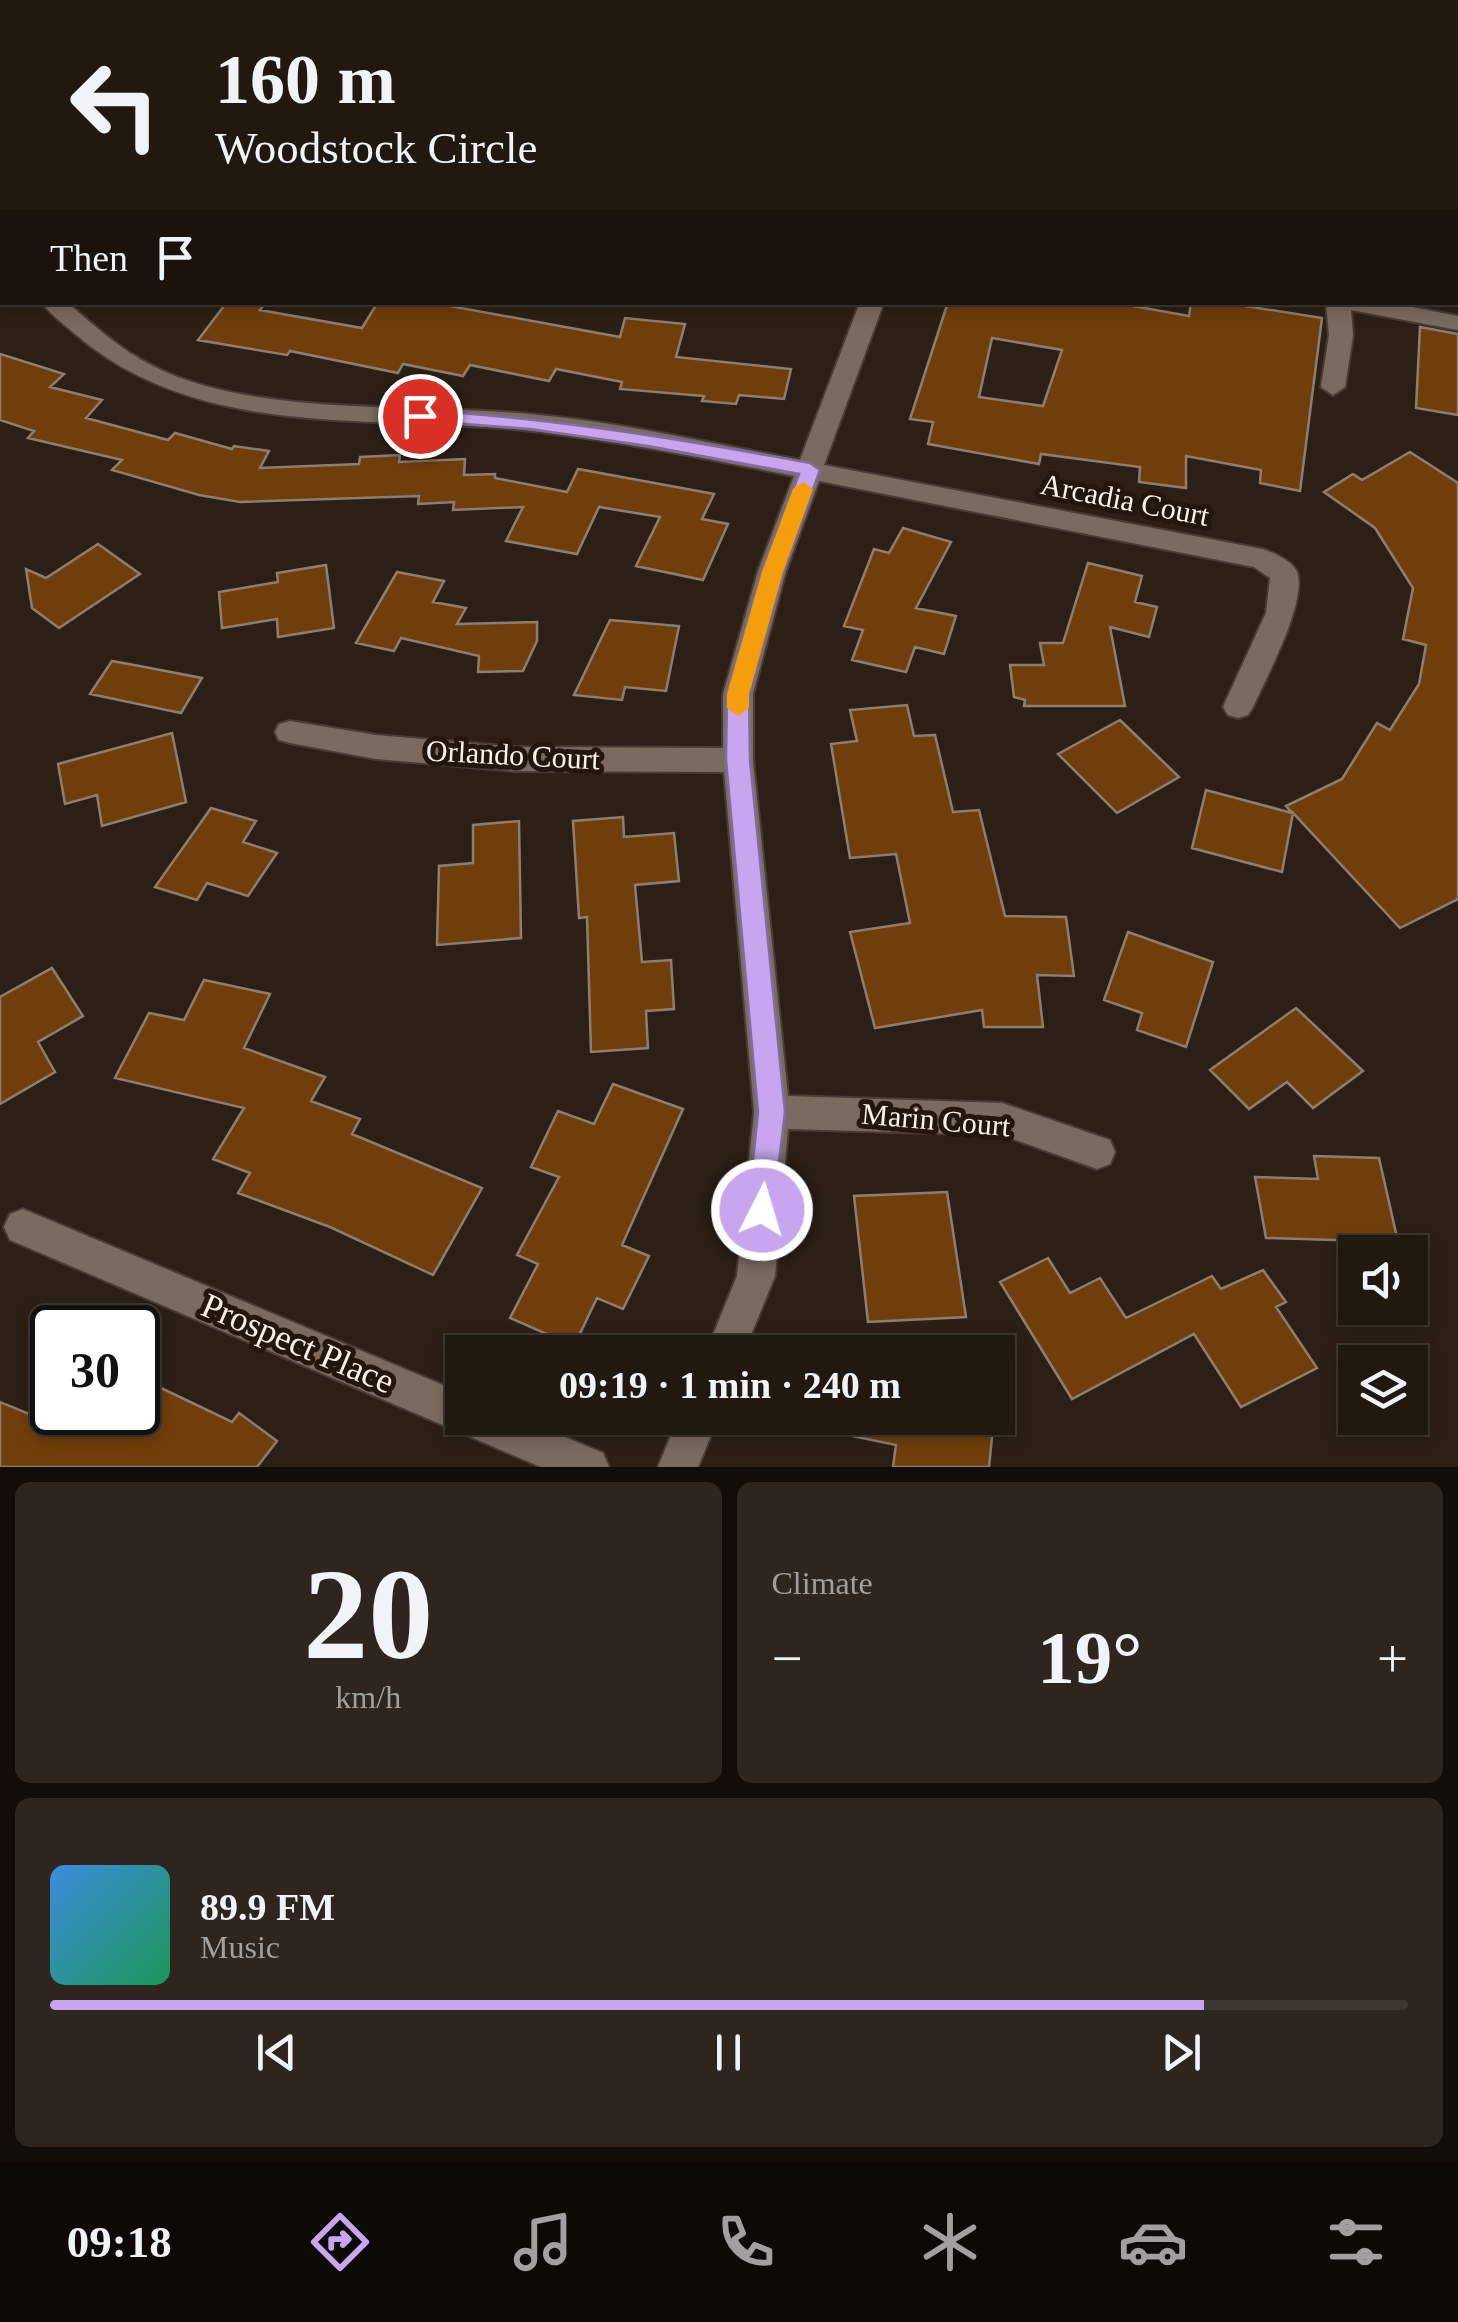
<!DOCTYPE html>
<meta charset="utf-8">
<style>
:root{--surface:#211810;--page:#2d251e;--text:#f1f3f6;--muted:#a2a09f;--line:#3e3730;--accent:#c7a6ef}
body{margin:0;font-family:"Times New Roman",serif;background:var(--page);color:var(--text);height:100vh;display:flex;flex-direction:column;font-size:38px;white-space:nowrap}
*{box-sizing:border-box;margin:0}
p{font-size:32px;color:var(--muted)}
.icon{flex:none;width:55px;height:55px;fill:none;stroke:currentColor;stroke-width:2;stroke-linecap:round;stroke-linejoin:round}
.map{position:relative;height:1467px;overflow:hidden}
.drawer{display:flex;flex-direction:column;gap:15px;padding:15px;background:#120d09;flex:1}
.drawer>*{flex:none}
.hud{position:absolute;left:0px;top:0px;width:1460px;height:305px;box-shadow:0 5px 15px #0003,0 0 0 2px var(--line);background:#211810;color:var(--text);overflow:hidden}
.buttons{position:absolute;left:1338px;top:1235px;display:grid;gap:20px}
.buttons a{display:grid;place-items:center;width:90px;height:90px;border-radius:0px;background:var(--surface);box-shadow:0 5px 15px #0003,0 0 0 2px var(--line);font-size:50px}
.speed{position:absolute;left:30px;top:1305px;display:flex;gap:20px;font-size:50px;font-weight:700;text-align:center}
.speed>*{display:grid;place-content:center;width:130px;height:130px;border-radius:50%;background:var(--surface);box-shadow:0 5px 15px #0003,0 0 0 2px var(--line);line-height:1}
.speed .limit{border:5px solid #111;border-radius:15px;background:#fff;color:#111}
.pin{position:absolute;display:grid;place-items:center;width:85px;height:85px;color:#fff;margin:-42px;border:5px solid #fff;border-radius:50%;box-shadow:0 2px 10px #0007}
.me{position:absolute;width:110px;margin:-55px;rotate:5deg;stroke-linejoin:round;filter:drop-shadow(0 0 8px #0008)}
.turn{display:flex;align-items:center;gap:35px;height:210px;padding:0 50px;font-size:45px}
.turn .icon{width:130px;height:130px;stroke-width:2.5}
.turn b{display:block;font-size:70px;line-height:85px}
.then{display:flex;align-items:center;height:95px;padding:0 50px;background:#0003;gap:20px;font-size:38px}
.big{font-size:75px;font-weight:700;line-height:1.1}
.drawer .card{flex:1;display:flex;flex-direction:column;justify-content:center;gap:15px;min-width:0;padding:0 35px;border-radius:15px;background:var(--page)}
.drawer .dial{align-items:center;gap:0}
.dial b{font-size:130px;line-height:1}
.song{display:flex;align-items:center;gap:30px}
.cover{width:120px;height:120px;border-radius:15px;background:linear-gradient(135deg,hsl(210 70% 55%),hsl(150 70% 35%))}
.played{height:10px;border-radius:5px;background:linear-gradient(90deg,var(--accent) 85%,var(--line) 85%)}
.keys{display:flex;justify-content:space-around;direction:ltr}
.heat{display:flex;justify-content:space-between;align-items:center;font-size:55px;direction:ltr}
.drawer .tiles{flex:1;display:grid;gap:15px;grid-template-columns:1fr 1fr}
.card:last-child{grid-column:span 2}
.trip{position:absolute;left:445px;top:1335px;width:570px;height:100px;border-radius:0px;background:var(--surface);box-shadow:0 5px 15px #0003,0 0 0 2px var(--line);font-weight:700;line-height:100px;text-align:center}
.dock{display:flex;height:160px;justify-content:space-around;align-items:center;background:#0d0a06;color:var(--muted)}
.dock .icon{width:70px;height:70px}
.dock .on{color:var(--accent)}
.dock b{font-size:45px;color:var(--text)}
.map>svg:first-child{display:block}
</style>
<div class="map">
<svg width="1458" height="1467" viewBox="0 0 1458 1467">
<rect width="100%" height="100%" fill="#2c2016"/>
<path fill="#703e0a" stroke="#8d7e72" stroke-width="2.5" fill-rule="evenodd" d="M227,302H266L260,310L362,328L378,302H428L620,337L625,318L685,324L676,357L791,369L784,399L739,395L736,404L702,401L704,396L620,389L622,382L556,369L549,381L470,365L463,376L403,364L398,373L290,351L287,355L198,340Z
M948,302H1111L1189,316L1191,302H1220L1322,318L1300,491L1260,483L1261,470L1186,456V488L1139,482L1140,467L1041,454L1039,464L928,444L933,422L910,419ZM992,338L1062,350L1043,406L979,397Z
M1420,327L1458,334V415L1416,408Z
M0,354L64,374L50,387L102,400L86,418L168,440L175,433L232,449L234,446L269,451L260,468L359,464L360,457L400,455L399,462L465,459L464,475L495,474V478L567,492L578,469L714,494L702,519L728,524L703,580L636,566L660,517L599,507L577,554L506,541L523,507L453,510L454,502L418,504L419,496L240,502L199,495L112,470L122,460L28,438L34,431L0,420Z
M1410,452L1458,483V899L1400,928L1293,813L1282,872L1192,848L1206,790L1292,813L1286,806L1342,779L1377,723L1390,730L1419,684L1426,645L1403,639L1413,588L1375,528L1324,492L1353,474L1362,480Z
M903,528L951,542L916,608L956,616L944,654L915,647L906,672L852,660L863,630L844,626L874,549L889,553Z
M98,544L140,574L59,628L32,608L26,569L46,578Z
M1088,563L1142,576L1135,602L1157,607L1149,637L1110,627L1125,706H1024L1025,700L1014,697L1010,665H1044L1040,643H1063Z
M326,565L334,628L278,637L277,619L222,628L219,592L278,582L277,573Z
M397,572L444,581L433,602L466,608L457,624L537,622V641L523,671L478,672L479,656L401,638L394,651L356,643Z
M610,620L679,626L666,691L625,687L622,700L574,695Z
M112,661L134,665L202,678L181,713L90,694Z
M907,705L914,736L935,735L953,812L979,810L1005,916L1066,917L1074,976L1037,975L1043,1027H984L982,1010L875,1028L850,932L910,923L896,854L850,858L831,744L857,741L850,710Z
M1120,720L1179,777L1117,813L1058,754Z
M172,733L186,802L102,826L97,795L65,804L58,764Z
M211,808L256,821L243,842L277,853L248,896L207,883L197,900L155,887Z
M623,817L624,837L674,833L679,881L635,885L642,962L671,960L674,1009L646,1011L648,1048L591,1052L587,917L579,918L573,821Z
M519,821L521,938L437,945L439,866L473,863V825Z
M1128,932L1213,962L1186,1047L1137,1030L1142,1013L1104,1000Z
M52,968L83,1016L38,1042L55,1072L0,1104V997Z
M204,980L270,994L244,1048L325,1077L311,1101L360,1119L352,1134L482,1188L433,1275L330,1227L238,1193L250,1173L213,1159L244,1108L115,1078L149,1013L184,1020Z
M1296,1008L1363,1071L1313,1108L1287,1082L1249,1109L1210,1070Z
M613,1084L683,1109L622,1245L649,1256L623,1309L597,1298L574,1346L510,1318L538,1264L517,1255L559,1177L531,1167L558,1111L594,1124Z
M1314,1156L1379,1158L1398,1242L1266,1238L1255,1177L1318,1179Z
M947,1192L966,1317L868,1322L854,1196Z
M1048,1258L1070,1293L1100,1278L1126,1318L1212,1276L1221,1289L1263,1270L1286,1302L1276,1307L1317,1368L1241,1407L1194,1334L1072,1399L1000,1282Z
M138,1377L232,1422L239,1413L277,1441L257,1467H0V1402L46,1421L52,1412H138Z
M834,1418H994L989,1467H893L896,1445L833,1432Z"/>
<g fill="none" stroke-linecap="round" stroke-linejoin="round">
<g stroke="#473c36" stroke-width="4">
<path id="minor" d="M621,0H644L646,2H623Z
M1007,0H1028L1030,2H1009Z
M0,253L2,254V268L0,267Z
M41,302H67C94,326 121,350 153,366C251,417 418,403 529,414C620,422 710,443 800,460L860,302H884L824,465L1262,549C1272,552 1290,560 1296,570C1310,597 1265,680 1253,707L1248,715L1238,718L1228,715L1223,707L1266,613L1270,578L1254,567L819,481L786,571L753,694V760L788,1096L1002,1103L1110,1140L1115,1152L1110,1164L1097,1169L1002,1135L788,1129L775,1276L744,1352H706L737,1276L754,1112L724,772L515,771L376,759L290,743L279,740L275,732L279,724L290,721L376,735L515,747L723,748V694L758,571L794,476C707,459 620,441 532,431C377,413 201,443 74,333C63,323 50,314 41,302Z
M1326,302H1387L1458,316V330L1351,310L1353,335L1345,387L1333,395L1321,387L1329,335Z
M23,1209L462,1393V1418H520L603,1453L609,1467H541L10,1240L4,1227L10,1214Z
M678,1418H718L698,1467H658Z"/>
</g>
<use href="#minor" fill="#7a6b60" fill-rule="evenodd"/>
</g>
<path fill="#c7a6ef" stroke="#816c9b" stroke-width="2.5" d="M420,410C553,418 680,439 810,463L820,470L783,572L749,694L750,760L785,1112L772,1219L762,1223L753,1219L748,1210L758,1112L726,760L727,694L762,572L799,474L648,446L530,429L414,420L411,416Z"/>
<path fill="#f59e0b" d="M803,482L813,489L783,572L749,694V708L738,716L727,708V694L762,572L793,489Z"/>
<g text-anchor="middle" stroke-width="10" stroke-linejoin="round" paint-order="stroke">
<g font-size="30" fill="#faf1eb" stroke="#22160d">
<text transform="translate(1125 500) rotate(11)" y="10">Arcadia Court</text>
<text transform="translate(513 755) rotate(3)" y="10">Orlando Court</text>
<text transform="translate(936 1120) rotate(5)" y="10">Marin Court</text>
</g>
<g font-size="35" fill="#faf1eb" stroke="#22160d">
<text transform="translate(298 1343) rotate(23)" y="12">Prospect Place</text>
</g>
</g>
</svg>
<div class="buttons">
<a><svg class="icon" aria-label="sound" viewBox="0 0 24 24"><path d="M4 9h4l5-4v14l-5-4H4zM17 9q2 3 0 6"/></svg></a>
<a><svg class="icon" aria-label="layers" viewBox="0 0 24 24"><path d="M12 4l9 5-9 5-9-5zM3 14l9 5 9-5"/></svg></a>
</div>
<div class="speed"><div class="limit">30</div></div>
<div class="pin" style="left:420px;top:416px;background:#d93025"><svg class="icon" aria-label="arrive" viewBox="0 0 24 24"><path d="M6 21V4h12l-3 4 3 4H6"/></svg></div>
<svg class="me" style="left:762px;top:1210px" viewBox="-20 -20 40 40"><circle r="17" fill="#c7a6ef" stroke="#fff" stroke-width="3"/><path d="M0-11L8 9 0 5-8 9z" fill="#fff"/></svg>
<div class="trip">09:19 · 1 min · 240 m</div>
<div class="hud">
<div class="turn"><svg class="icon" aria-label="left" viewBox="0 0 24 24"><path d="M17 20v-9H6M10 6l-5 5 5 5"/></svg><div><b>160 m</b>Woodstock Circle</div></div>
<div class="then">Then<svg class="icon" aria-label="arrive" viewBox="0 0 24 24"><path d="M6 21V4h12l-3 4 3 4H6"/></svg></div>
</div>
</div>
<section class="drawer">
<div class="tiles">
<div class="card dial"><b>20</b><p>km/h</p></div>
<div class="card"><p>Climate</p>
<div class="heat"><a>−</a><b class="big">19°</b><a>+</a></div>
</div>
<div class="card">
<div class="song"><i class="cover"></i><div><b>89.9 FM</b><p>Music</p></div></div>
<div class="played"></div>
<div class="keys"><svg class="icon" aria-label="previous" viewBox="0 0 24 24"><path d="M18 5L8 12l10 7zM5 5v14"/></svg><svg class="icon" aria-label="pause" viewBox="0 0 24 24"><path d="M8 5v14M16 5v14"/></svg><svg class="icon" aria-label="next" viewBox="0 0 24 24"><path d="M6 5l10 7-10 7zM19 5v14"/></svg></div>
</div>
</div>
</section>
<nav class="dock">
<b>09:18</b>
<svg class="icon on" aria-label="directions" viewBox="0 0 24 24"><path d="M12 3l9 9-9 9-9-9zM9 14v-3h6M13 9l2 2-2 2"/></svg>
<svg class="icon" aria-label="music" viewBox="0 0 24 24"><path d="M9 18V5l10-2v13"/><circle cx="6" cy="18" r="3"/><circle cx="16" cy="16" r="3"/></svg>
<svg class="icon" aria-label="phone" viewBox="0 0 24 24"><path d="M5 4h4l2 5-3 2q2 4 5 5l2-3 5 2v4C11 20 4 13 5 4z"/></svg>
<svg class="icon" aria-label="climate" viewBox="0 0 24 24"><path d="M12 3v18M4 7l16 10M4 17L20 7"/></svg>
<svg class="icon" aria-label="car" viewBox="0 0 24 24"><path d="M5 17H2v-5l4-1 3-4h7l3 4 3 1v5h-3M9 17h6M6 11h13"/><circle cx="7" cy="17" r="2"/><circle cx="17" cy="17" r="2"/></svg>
<svg class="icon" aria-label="filters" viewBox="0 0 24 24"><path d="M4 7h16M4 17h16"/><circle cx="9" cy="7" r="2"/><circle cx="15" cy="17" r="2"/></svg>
</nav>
